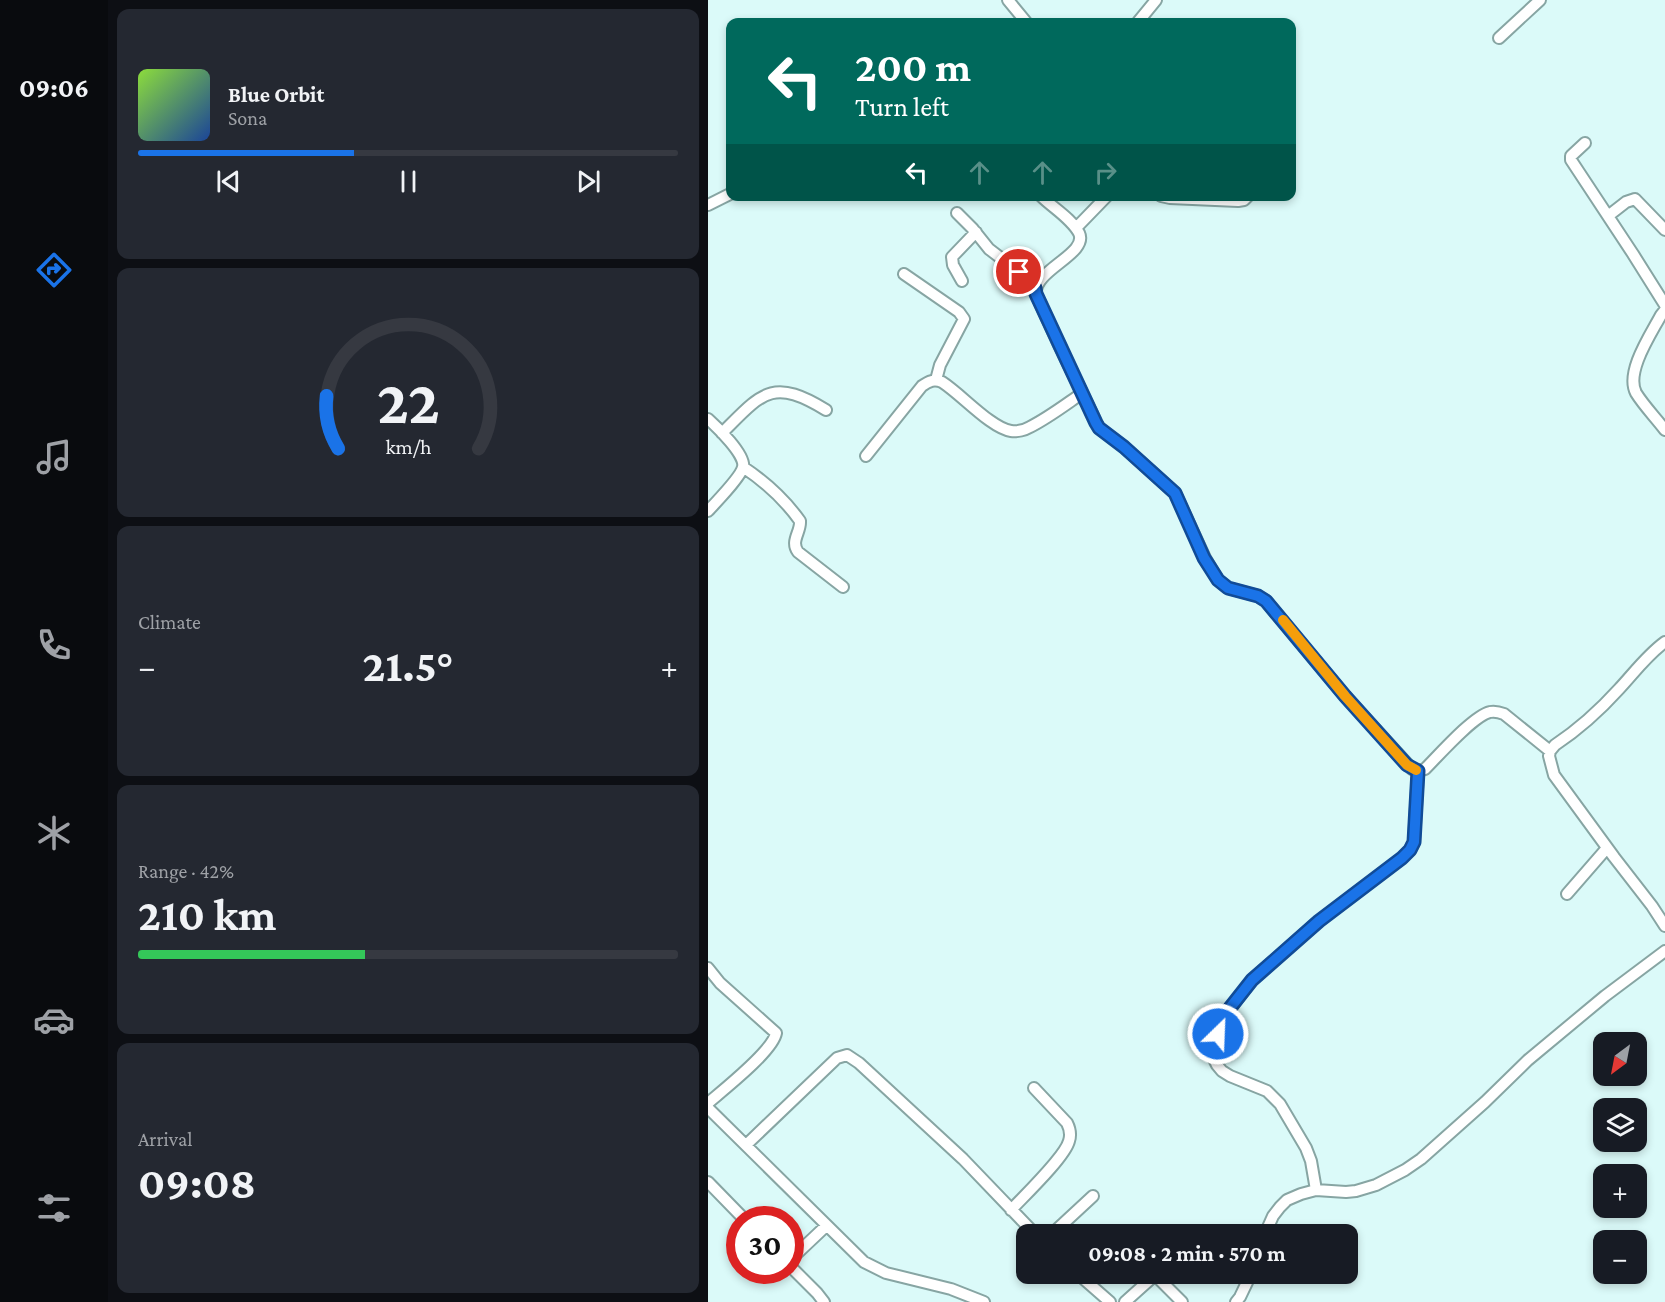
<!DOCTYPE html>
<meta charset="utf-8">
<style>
:root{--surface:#171b24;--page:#242831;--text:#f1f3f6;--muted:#9ea1a6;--line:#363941;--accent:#1a73e8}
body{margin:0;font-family:"Crimson Pro",serif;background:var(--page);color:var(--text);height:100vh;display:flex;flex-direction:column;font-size:22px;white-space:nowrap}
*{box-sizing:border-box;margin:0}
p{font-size:20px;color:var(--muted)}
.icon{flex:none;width:33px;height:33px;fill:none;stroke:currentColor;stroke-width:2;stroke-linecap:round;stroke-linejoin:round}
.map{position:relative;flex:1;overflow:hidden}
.details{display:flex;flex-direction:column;gap:9px;padding:9px;background:#0d0f14;width:600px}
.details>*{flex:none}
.hud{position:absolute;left:18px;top:18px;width:570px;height:183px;border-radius:12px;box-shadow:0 3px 9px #0003;background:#00695c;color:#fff;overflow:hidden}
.needle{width:39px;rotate:212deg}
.tools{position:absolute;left:885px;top:1032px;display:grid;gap:12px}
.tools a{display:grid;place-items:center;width:54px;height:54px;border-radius:12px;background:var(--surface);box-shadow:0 3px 9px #0003;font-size:30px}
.speed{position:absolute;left:18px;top:1206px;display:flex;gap:12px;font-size:30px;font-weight:700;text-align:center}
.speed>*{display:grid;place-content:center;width:78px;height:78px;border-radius:50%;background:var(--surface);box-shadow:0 3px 9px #0003;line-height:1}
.speed .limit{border:9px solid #d22;background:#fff;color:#111}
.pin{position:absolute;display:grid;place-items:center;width:51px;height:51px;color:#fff;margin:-26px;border:3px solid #fff;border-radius:50%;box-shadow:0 2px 6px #0007}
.me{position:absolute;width:66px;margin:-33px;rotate:24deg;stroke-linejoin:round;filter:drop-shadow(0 0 4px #0008)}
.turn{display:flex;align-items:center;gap:21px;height:126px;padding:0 30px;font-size:27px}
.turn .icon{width:78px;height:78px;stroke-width:2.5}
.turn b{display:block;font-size:42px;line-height:51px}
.lanes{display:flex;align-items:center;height:57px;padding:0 30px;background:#0003;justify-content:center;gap:30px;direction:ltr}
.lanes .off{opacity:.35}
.big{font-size:45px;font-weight:700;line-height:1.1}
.details .card{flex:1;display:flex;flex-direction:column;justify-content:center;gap:9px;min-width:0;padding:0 21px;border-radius:12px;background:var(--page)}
.details .dial{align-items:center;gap:0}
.dial svg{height:156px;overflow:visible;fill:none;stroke:var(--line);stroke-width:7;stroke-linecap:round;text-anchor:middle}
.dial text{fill:var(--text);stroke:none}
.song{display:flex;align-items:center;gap:18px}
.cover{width:72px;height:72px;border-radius:9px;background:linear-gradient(135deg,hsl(90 70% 55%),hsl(220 70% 35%))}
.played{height:6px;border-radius:3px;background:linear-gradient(90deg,var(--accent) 40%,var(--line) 40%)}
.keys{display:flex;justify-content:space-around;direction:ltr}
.heat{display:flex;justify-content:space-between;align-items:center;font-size:33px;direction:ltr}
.charge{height:9px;border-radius:4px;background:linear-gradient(90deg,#34c759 42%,var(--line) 0)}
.trip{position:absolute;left:308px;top:1224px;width:342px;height:60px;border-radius:12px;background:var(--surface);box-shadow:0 3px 9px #0003;font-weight:700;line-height:60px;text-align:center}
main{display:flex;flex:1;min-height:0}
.tabs{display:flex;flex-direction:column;width:108px;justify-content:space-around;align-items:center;background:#090b0e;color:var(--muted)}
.tabs .icon{width:42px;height:42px}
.tabs .current{color:var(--accent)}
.tabs b{font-size:27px;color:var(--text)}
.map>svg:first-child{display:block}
</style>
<main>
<nav class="tabs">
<b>09:06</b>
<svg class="icon current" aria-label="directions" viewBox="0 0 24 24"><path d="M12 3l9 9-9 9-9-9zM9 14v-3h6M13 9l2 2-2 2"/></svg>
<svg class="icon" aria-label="music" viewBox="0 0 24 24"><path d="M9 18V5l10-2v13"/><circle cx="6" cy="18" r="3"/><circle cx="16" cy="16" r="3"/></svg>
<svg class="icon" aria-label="phone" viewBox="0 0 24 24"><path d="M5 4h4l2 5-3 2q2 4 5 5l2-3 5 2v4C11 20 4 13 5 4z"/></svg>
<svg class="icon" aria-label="climate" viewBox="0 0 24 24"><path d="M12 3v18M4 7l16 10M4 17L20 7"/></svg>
<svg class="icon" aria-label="car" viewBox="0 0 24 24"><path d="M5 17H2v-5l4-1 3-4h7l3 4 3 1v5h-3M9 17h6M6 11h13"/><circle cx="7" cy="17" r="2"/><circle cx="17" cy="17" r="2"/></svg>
<svg class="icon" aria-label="filters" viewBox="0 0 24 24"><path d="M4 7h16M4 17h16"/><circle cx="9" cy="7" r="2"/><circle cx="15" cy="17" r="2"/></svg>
</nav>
<section class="details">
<div class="card">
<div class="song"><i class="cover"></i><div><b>Blue Orbit</b><p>Sona</p></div></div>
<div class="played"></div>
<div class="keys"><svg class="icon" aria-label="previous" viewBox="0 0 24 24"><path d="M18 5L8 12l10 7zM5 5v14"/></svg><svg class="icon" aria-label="pause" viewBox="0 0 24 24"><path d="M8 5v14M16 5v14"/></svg><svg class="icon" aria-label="next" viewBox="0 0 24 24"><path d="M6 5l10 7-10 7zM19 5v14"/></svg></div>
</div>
<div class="card dial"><svg viewBox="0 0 100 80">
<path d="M14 69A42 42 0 1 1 86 69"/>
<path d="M14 69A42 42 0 0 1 8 42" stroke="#1a73e8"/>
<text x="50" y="56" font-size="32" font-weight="700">22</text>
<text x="50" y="72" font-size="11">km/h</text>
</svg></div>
<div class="card"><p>Climate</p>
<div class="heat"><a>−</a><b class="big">21.5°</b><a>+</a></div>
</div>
<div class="card"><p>Range · 42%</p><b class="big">210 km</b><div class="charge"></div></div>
<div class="card"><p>Arrival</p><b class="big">09:08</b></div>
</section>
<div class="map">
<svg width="957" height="1302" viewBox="0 0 957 1302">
<rect width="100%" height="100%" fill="#dbfaf9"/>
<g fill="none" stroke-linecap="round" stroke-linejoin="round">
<g stroke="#87a5a3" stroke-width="14">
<path id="street" d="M300,0L318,22
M430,22L448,0
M791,38L832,0
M877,143L863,156V160L925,254L957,305
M333,196C345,208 363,218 371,233C381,254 325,270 328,294L352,347L391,428L416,447L467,493L497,558L510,580L520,588L550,596L558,601L637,696L704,769L710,771L717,769C731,755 765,716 782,712C787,711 791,712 796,714L842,751
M453,196L462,198L530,201L536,200L540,196
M0,205L22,194
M249,213L265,229L281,249L311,272L327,288
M900,216L918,202L927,199L957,230
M368,228L399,196
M196,274L251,312L256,319L232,365L228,380
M254,281L245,265L244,257L268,232
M957,310L953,315C943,334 917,372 928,393C936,406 948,418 957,430
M0,419C9,427 38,455 35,467C33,477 7,503 0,511
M14,433C54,393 64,377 118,410
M158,456L214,386C221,381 226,379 234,382C253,394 283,428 303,431C309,432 317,430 322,427C340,418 357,405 373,394
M35,467C56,481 77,500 92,521C93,532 82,541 90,552L135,587
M957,642C939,655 926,673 911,689C892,710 871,729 847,745L842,751L841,756L846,775L906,857L944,906L957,926
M859,894L899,848
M0,968L12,983L68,1033C65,1051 15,1090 0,1103
M0,1108L156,1262L178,1273L243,1289L276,1302
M38,1145L129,1058L139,1055L151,1063L255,1159L327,1234
M0,1182L37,1220
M608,1190L603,1161L598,1148L572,1104L559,1091L522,1076L514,1071L509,1065L506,1059L505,1050L515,1018L544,980L611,921L694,858L702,850L706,842L710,771
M303,1210C316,1196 357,1157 361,1141C363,1135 362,1129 359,1123L326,1088
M344,1234L385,1196
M397,1234L400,1233L406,1234
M557,1234L565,1216L572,1207L579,1200L593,1194L608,1190L638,1192L648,1191L668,1185L697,1170L713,1159L777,1102L820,1060L897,996L957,951
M82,1260L118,1226
M82,1266L109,1293L116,1302
M370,1274L402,1302
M446,1274L474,1302
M417,1302L447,1275
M528,1302L532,1297L543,1274"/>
</g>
<use href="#street" stroke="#fff" stroke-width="10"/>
</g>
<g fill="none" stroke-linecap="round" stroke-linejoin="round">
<g stroke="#114b97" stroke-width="15">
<path id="route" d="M311,272L327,288L328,294L388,423L391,428L416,447L467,493L496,558L510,580L520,588L550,596L558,601L637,696L699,765L710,771L706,842L702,850L694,858L611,921L544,980L514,1018L510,1034"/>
</g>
<use href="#route" stroke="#1a73e8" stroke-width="10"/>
<path stroke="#f59e0b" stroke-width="10" d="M575,620L637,696L699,765L708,770"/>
</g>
</svg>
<div class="tools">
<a><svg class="needle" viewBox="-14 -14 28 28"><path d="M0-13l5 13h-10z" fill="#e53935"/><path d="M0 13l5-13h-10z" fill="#9ea1a6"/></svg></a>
<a><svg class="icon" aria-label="layers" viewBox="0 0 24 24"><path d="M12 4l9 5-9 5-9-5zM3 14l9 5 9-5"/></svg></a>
<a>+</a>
<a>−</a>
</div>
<div class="speed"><div class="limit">30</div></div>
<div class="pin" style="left:311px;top:272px;background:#d93025"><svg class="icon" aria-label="arrive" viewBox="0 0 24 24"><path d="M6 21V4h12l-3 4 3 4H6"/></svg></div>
<svg class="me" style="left:510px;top:1034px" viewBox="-20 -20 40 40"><circle r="17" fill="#1a73e8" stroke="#fff" stroke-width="3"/><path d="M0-11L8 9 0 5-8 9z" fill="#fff"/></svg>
<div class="trip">09:08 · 2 min · 570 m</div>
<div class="hud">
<div class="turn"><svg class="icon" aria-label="left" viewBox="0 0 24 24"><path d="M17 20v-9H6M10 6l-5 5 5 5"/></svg><div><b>200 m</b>Turn left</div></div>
<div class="lanes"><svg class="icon" aria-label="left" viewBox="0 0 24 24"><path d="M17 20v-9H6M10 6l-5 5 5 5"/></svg><svg class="icon off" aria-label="ahead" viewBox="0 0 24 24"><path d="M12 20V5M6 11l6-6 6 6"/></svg><svg class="icon off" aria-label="ahead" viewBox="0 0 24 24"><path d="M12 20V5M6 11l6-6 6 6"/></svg><svg class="icon off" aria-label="right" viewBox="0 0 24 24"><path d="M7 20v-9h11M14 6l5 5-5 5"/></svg></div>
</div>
</div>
</main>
